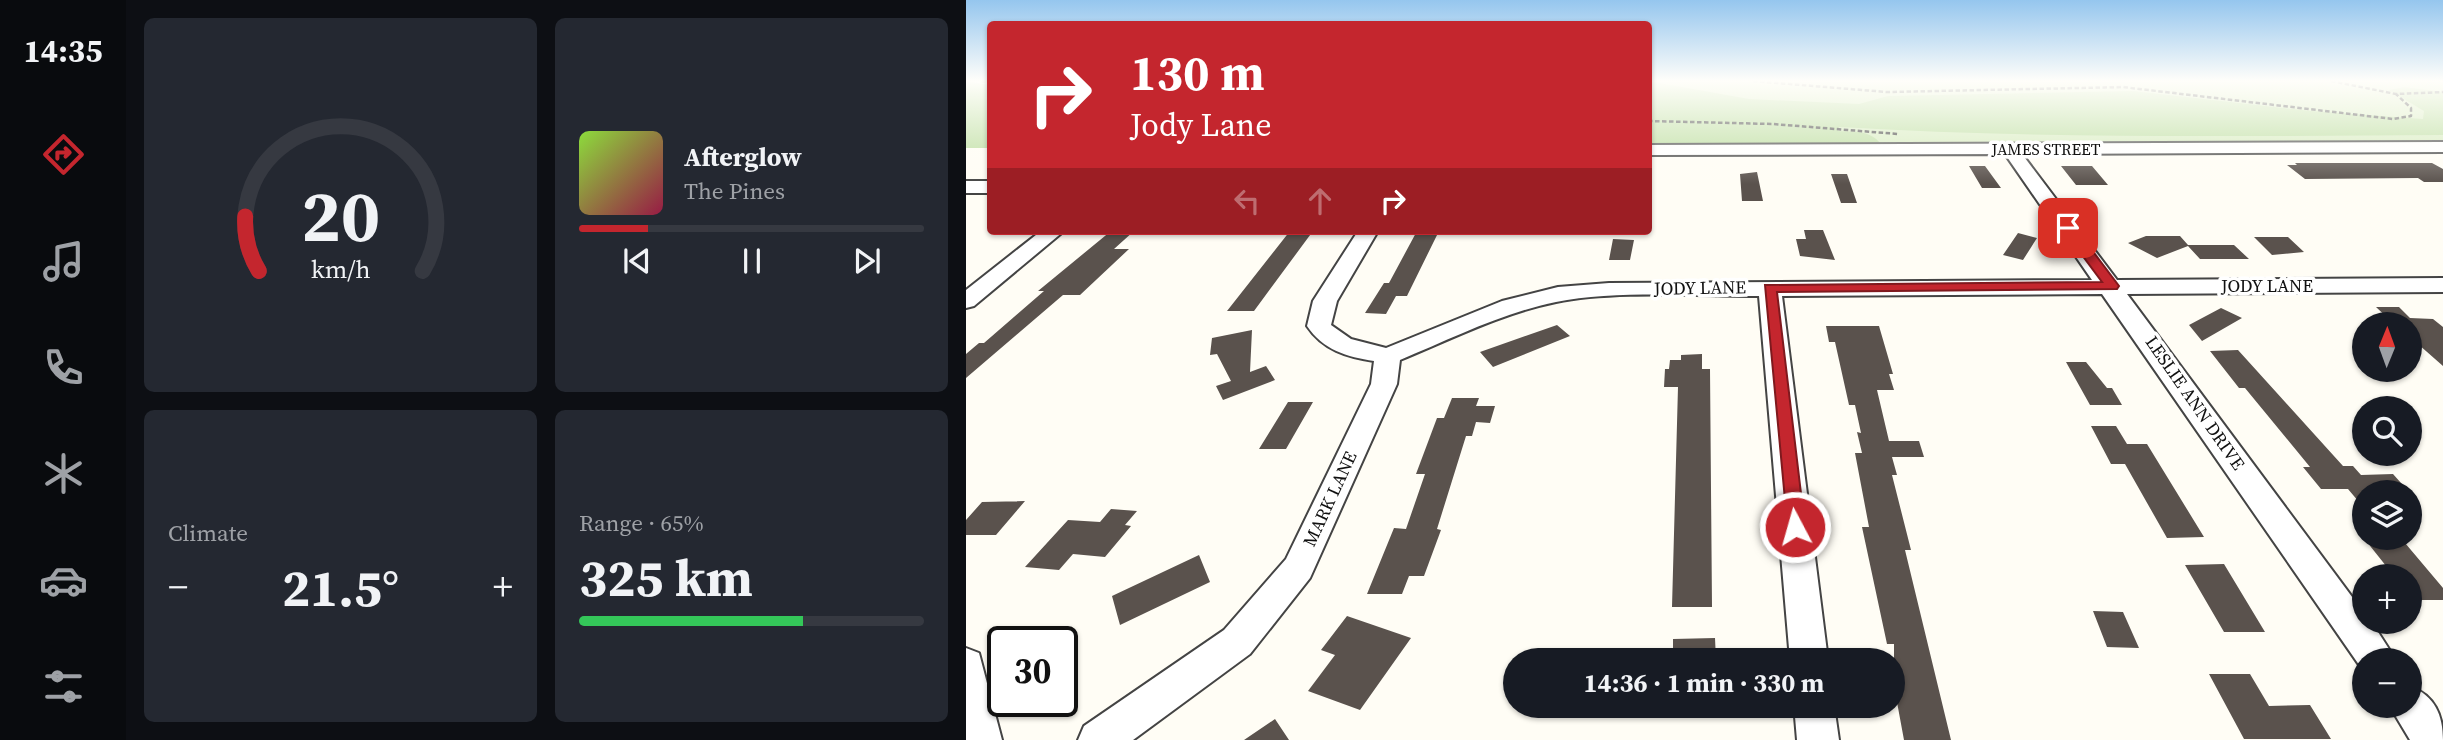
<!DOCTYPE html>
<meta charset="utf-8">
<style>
:root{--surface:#171b24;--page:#242831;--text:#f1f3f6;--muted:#9ea1a6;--line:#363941;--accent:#c4262e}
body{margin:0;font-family:"Source Serif 4",serif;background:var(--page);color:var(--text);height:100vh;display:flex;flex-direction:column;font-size:26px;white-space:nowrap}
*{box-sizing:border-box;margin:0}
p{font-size:23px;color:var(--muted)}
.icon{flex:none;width:38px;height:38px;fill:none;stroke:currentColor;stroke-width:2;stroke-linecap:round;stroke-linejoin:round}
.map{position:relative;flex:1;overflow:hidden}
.details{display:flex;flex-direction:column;gap:18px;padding:18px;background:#0d0f14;width:840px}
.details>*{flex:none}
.guide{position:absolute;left:21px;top:21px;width:665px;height:214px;border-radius:7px;box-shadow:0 2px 5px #0004;background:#c4262e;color:#fff;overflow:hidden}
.needle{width:46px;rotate:1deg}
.controls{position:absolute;left:1386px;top:312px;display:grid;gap:14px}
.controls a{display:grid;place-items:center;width:70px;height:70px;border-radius:50%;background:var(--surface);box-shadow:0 2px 5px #0004;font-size:35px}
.speed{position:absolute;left:21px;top:626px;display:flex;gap:14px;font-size:35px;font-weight:700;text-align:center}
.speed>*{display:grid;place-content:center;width:91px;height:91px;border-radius:50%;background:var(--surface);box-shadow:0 2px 5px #0004;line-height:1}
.speed .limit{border:4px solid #111;border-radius:10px;background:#fff;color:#111}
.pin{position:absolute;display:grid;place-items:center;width:60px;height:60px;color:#fff;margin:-30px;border-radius:14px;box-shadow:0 4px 10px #0006}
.me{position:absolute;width:77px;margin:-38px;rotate:354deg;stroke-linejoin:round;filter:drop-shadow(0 0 5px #0008)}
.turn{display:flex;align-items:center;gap:24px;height:147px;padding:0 28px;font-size:32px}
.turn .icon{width:91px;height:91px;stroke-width:2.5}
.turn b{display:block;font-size:49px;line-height:60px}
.lanes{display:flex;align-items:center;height:66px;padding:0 28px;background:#0003;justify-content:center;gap:35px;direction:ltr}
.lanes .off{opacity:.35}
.big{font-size:52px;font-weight:700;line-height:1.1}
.details .tile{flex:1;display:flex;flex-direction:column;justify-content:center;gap:10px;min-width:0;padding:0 24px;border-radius:10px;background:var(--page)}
.details .dial{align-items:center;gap:0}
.dial svg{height:182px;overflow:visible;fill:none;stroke:var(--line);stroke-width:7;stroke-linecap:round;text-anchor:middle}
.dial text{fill:var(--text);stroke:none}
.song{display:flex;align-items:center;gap:21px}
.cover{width:84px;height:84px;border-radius:10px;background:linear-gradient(135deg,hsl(90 70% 55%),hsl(340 70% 35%))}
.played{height:7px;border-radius:4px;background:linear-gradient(90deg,var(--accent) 20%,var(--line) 20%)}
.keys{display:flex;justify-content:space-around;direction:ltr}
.heat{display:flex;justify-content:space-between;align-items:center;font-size:38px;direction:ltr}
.charge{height:10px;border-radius:5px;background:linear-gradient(90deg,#34c759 65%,var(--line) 0)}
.details .tiles{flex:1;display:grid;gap:18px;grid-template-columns:repeat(2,1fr)}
.trip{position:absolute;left:537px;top:648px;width:402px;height:70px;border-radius:35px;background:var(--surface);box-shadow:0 2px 5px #0004;font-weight:700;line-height:70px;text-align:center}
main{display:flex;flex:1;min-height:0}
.tab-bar{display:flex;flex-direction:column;width:126px;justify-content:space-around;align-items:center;background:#090b0e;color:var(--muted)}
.tab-bar .icon{width:49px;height:49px}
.tab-bar .active{color:var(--accent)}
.tab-bar b{font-size:32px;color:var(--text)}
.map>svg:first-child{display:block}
</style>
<main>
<nav class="tab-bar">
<b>14:35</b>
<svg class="icon active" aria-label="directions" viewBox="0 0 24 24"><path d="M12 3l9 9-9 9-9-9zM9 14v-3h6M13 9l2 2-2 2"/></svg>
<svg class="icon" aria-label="music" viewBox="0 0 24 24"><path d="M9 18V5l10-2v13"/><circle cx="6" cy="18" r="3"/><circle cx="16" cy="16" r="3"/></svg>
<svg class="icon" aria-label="phone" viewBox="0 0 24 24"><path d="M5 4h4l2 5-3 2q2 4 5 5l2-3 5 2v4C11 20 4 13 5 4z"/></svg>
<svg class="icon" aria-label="climate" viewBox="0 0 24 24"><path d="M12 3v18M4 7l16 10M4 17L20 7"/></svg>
<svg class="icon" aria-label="car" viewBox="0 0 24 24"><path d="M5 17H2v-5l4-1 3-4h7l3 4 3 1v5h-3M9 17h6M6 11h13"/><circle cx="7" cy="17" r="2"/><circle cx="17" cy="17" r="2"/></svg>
<svg class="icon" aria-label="filters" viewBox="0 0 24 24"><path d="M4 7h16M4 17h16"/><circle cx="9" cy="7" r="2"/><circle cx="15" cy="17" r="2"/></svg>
</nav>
<section class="details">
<div class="tiles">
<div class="tile dial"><svg viewBox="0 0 100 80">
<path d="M14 69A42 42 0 1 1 86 69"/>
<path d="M14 69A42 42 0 0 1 8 45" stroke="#c4262e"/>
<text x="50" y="56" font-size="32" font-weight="700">20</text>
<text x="50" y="72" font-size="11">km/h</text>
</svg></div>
<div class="tile">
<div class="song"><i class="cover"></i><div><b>Afterglow</b><p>The Pines</p></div></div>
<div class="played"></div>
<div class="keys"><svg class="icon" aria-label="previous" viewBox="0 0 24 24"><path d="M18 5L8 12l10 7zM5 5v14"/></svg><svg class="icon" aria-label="pause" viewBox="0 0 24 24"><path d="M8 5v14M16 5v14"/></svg><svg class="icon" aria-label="next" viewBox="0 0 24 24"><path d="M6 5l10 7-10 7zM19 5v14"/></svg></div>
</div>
<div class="tile"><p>Climate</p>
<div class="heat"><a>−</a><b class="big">21.5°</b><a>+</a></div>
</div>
<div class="tile"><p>Range · 65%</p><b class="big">325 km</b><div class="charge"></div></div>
</div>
</section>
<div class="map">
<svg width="1477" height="740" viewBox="0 0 1477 740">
<rect width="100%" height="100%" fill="#fffdf5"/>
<path fill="#d5ebbd" d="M682,81H1477V147L683,148Z"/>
<path fill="#b9dc9c" d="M0,81L24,85V148H0Z
M682,81L783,99L893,104L922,96L1167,91L1345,111L1457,119L1458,111L1423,90L1438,87L1477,92V135C1275,136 1074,139 873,127L872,131C891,132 906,130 917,147L683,148Z"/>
<path fill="#5a524d" d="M1329,163H1466L1477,169V182H1458L1452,178L1339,179L1321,165H1331Z
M1003,166H1019L1035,188H1016Z
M1095,166H1126L1142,185H1110Z
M791,172L797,201H776L774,174Z
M865,174H881L891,203H875Z
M838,230H857L869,260L834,256L830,239H840Z
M145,231H168L148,249H163L114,295H97L0,378V354L13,343H18L78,291H72Z
M324,231H347L288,311H261Z
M451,231H473L441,296H430L420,314L399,313L418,283H423Z
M1052,233L1071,238L1057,260L1037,255Z
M1180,236H1214L1222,245H1268L1283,259H1234L1222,246L1191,258L1162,243Z
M1288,237H1322L1338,252L1306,255Z
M647,239L668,240L664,260H643Z
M1410,307H1433L1444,318L1467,319L1477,327V366L1444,337V324H1428Z
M1255,308L1276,318L1236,341L1223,325Z
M591,325L604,336L527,367L514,352Z
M860,326H913L927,374H923L928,390H911L923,441H953L958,457H926L931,475H926L945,550H939L985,740H938L928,686V644H921L896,527H903L889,453H896L891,432L895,433L889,405H883L869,342H863Z
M286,330L284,372L300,366L309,380L257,400L250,386L265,381L251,354L244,355L246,338Z
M1272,350L1377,466H1387L1395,475L1427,474L1443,492H1398V508L1382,489H1355L1337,467H1344L1279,388H1273L1244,351Z
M736,354V369H744L746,607H706L712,387H698L699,369H703L704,360H715V355Z
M1100,362H1120L1141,388H1146L1156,405H1124Z
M486,398H513L510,406H529L524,423L510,422L506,436H500L471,529L475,530L458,576H443L436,594H401L428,528L440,529L459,474H450L471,418H478Z
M322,402H347L320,449H293Z
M1125,426H1150L1161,444H1181L1238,537L1201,538L1159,464H1145Z
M59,501L30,535H0V520L16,502Z
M145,509L171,511L159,525L165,526L139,557L107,554L93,570L59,567L102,520L134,522Z
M1397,537H1434L1477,588V600H1444V576H1428Z
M233,555L244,582L154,625L146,596Z
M1258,564L1299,632H1258L1219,565Z
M1127,611L1157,612L1173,648L1141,647Z
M381,616L445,638L394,710L342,691L369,655L355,650Z
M749,638L750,660H707V639Z
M1243,674H1284L1303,706L1344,705L1365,739H1278Z
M309,719L323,740H278Z"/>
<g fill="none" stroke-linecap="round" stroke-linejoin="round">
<g stroke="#444" stroke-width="4">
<path id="minor" d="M1477,142V152L1056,154L1151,280L1477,278V292L1161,294L1398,613V621H1405L1430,660H1398V672L1136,294L816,296L862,660H824L793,296C732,296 648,290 590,302C536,313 485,339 434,360L431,384L344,578L284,654L167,740H112L118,726L258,630L320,559L405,384L408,361C381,357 357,350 341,326L347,301L392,231H412L371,301L365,325L385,339L420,348L536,301L592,287L643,283L1126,280L1039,154L682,155V145Z
M0,181H24V193H0Z
M75,231H98L8,306L0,308V290Z
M0,648L13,653L36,740H0Z
M1444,686C1469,696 1477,715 1477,740H1444L1423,705H1444Z
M828,705H868L873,740H831Z"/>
</g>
<path stroke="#333" stroke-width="2.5" stroke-dasharray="4.5 2.5" stroke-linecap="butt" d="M15,81L24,82
M787,81L921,92L1157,87L1427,119L1445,116V108L1430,94L1477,92
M1365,81L1430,94
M682,121L807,124L932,134"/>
<use href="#minor" fill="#fff" fill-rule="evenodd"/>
</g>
<linearGradient id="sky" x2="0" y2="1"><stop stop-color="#95c6ee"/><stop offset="0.44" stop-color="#fffefa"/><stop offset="1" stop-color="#fffefa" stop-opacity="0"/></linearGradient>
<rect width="1477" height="184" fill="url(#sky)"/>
<path fill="#c4262e" stroke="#7f191e" stroke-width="2" d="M1098,225H1107L1153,286L1151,289L811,292L839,527L836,532H822L799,285L1136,282L1096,228Z"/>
<g text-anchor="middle" stroke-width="7" stroke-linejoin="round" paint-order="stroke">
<g font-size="16" fill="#111" stroke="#fff">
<text x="1080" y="155">JAMES STREET</text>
</g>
<g font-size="18" fill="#111" stroke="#fff">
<text x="1301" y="292">JODY LANE</text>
<text transform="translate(734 288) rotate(-1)" y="6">JODY LANE</text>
<text transform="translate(1229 403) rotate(55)" y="6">LESLIE ANN DRIVE</text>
<text transform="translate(364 499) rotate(-65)" y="6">MARK LANE</text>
</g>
</g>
</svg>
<div class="controls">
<a><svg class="needle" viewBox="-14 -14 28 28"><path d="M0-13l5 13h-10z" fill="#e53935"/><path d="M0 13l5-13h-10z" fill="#9ea1a6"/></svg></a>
<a><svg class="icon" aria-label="search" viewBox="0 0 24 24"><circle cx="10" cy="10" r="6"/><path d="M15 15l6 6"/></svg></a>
<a><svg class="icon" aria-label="layers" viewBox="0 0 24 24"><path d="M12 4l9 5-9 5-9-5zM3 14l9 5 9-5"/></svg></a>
<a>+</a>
<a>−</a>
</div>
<div class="speed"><div class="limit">30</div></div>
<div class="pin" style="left:1102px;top:228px;background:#d93025"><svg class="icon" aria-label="arrive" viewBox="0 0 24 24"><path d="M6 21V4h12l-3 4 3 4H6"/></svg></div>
<svg class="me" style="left:829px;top:527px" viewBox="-20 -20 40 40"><circle r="17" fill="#c4262e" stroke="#fff" stroke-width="3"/><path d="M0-11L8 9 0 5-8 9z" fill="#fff"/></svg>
<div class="trip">14:36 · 1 min · 330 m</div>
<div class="guide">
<div class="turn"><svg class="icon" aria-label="right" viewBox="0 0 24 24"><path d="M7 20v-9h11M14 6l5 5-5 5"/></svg><div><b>130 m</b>Jody Lane</div></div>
<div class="lanes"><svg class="icon off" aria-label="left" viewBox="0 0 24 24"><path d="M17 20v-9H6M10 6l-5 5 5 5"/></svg><svg class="icon off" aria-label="ahead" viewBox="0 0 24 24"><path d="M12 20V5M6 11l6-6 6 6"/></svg><svg class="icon" aria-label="right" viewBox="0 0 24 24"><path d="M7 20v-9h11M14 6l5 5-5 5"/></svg></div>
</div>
</div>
</main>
